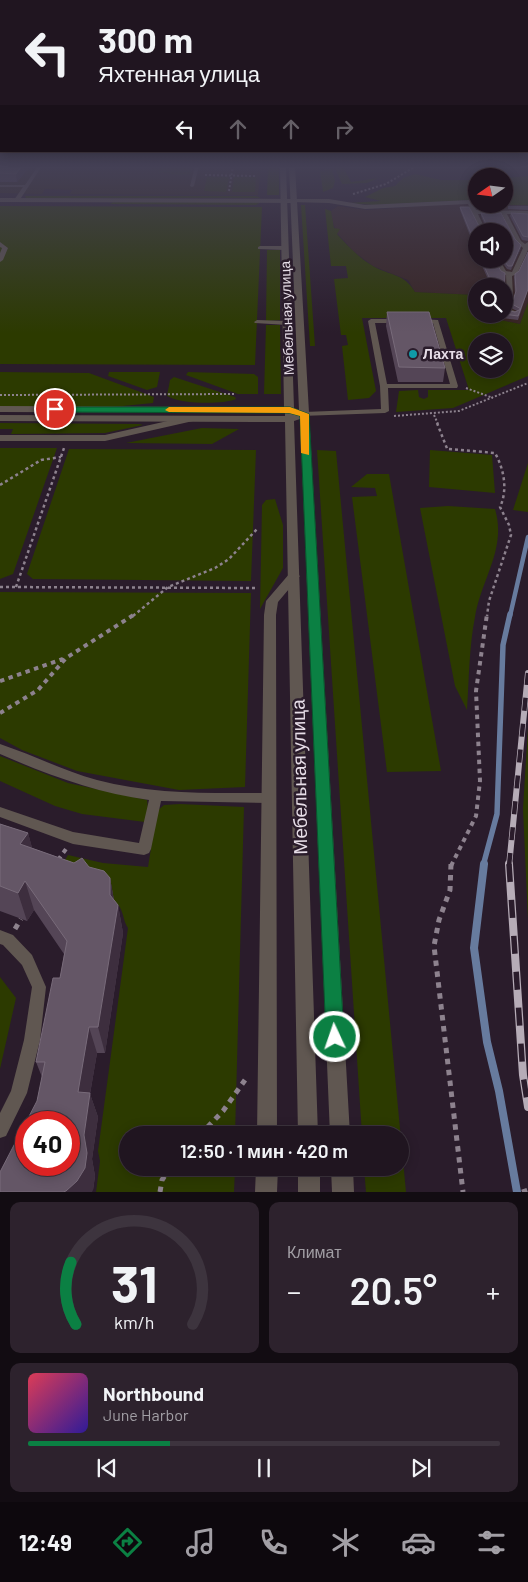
<!DOCTYPE html>
<html lang="ru">
<meta charset="utf-8">
<style>
:root{--surface:#201520;--page:#2d222d;--text:#f1f3f6;--muted:#a29fa5;--line:#3d343e;--accent:#0b8043}
body{margin:0;font-family:Barlow,sans-serif;background:var(--page);color:var(--text);height:100vh;display:flex;flex-direction:column;font-size:19px;white-space:nowrap}
*{box-sizing:border-box;margin:0}
p{font-size:16px;color:var(--muted)}
.icon{flex:none;width:28px;height:28px;fill:none;stroke:currentColor;stroke-width:2;stroke-linecap:round;stroke-linejoin:round}
.map{position:relative;height:1192px;overflow:hidden}
.panel{display:flex;flex-direction:column;gap:10px;padding:10px;background:#120c12;flex:1}
.panel>*{flex:none}
.guide{position:absolute;left:0px;top:0px;width:529px;height:152px;box-shadow:0 2px 12px #0003,0 0 0 1px var(--line);background:#201520;color:var(--text);overflow:hidden}
.needle{width:32px;rotate:256deg}
.fabs{position:absolute;left:468px;top:168px;display:grid;gap:10px}
.fabs a{display:grid;place-items:center;width:45px;height:45px;border-radius:50%;background:var(--surface);box-shadow:0 2px 12px #0003,0 0 0 1px var(--line);font-size:25px}
.speed{position:absolute;left:15px;top:1111px;display:flex;gap:10px;font-size:25px;font-weight:700;text-align:center}
.speed>*{display:grid;place-content:center;width:65px;height:65px;border-radius:50%;background:var(--surface);box-shadow:0 2px 12px #0003,0 0 0 1px var(--line);line-height:1}
.speed .limit{border:8px solid #d22;background:#fff;color:#111}
.pin{position:absolute;display:grid;place-items:center;width:42px;height:42px;color:#fff;margin:-21px;border:2px solid #fff;border-radius:50%;box-shadow:0 1px 5px #0007}
.me{position:absolute;width:55px;margin:-28px;rotate:357deg;stroke-linejoin:round;filter:drop-shadow(0 0 4px #0008)}
.turn{display:flex;align-items:center;gap:18px;height:105px;padding:0 15px;font-size:22px}
.turn .icon{width:65px;height:65px;stroke-width:2.5}
.turn b{display:block;font-size:35px;line-height:42px}
.lanes{display:flex;align-items:center;height:48px;padding:0 15px;background:#0003;justify-content:center;gap:25px;direction:ltr}
.lanes .off{opacity:.35}
.big{font-size:38px;font-weight:600;line-height:1.1}
.panel .tile{flex:1;display:flex;flex-direction:column;justify-content:center;gap:8px;min-width:0;padding:0 18px;border-radius:10px;background:var(--page)}
.panel .dial{align-items:center;gap:0}
.dial svg{height:130px;overflow:visible;fill:none;stroke:var(--line);stroke-width:7;stroke-linecap:round;text-anchor:middle}
.dial text{fill:var(--text);stroke:none}
.song{display:flex;align-items:center;gap:15px}
.cover{width:60px;height:60px;border-radius:8px;background:linear-gradient(135deg,hsl(350 70% 55%),hsl(250 70% 35%))}
.played{height:5px;border-radius:2px;background:linear-gradient(90deg,var(--accent) 30%,var(--line) 30%)}
.keys{display:flex;justify-content:space-around;direction:ltr}
.heat{display:flex;justify-content:space-between;align-items:center;font-size:28px;direction:ltr}
.panel .tiles{flex:1;display:grid;gap:10px;grid-template-columns:1fr 1fr}
.tile:last-child{grid-column:span 2}
.trip{position:absolute;left:119px;top:1126px;width:290px;height:50px;border-radius:25px;background:var(--surface);box-shadow:0 2px 12px #0003,0 0 0 1px var(--line);font-weight:600;line-height:50px;text-align:center}
.dock{display:flex;height:80px;justify-content:space-around;align-items:center;background:#0d080d;color:var(--muted)}
.dock .icon{width:35px;height:35px}
.dock .selected{color:var(--accent)}
.dock b{font-size:22px;color:var(--text)}
.map>svg:first-child{display:block}
</style>
<div class="map">
<svg width="528" height="1192" viewBox="0 0 528 1192">
<rect width="100%" height="100%" fill="#2a1c2b"/>
<path fill="#332718" d="M0,166H261L258,195L70,194L72,190L45,189L42,194L0,193Z"/>
<path fill="#372321" fill-rule="evenodd" d="M450,204L528,205V302L520,324L495,319L493,314H504V286H476V295L415,292L408,280L373,266L353,251L337,233L332,220L331,211L338,206L367,210ZM476,231H504V259H476Z"/>
<path fill="#2c3a00" fill-rule="evenodd" d="M146,166H192L191,174C176,176 160,174 146,166Z
M268,166H279V195H267Z
M334,166H343L351,182L378,178L367,183L342,184Z
M332,168L335,181L333,188L323,192L320,171Z
M415,174L441,180H476V200L374,205L348,203L381,201L365,197L383,188L395,186L403,178Z
M528,176V205H511L504,201V178Z
M207,177H229L226,192L204,191Z
M234,177H256L255,192H232Z
M25,196H256L261,198H26Z
M113,202H261L256,205L110,204Z
M301,205H305L315,346H310Z
M0,206L262,207L255,365L0,364Z
M325,209L331,211L334,228L340,229L337,234C348,246 359,258 373,266C390,276 404,273 415,292L476,295V314H493L496,319L520,324L528,302V376L453,408L396,412L399,391L418,390L419,397L424,399L428,397V390H469L446,318H362L376,391L369,398L348,400L342,346L348,345L346,335H341L334,279L348,278L346,266H331ZM476,341H504V369H476Z
M267,250H280V320L266,321Z
M266,325H280L281,394H264Z
M0,372L89,373L154,397L153,403L113,407H0Z
M109,372H160L157,387L147,390L108,376Z
M188,372L254,374L258,377V394H238L186,375Z
M174,377L235,397L236,399C222,405 180,404 167,396L170,380Z
M0,423L139,424L143,425L105,433L11,434L13,429H0Z
M202,428L239,429L212,444L126,443Z
M0,448H57L13,574L0,579Z
M69,449L256,450L251,581L33,579L27,574Z
M317,450L336,451L406,1192H366L364,1168H400V1135H362Z
M430,450L492,455L495,493L429,487Z
M528,463V512L513,510Z
M367,474H389L441,771L387,772L352,497L377,496L375,488L351,487Z
M275,499L283,525V568L260,609L262,505L266,500Z
M448,506L495,509C507,549 481,579 475,617C469,647 469,679 467,710L455,686L420,508Z
M0,592L251,593L245,787L179,790L77,771L22,750L0,738Z
M528,727V920L523,809Z
M0,756L68,783L147,800L148,809L145,822L82,814L55,806L0,781Z
M180,804L244,807L235,1135H128V1168H235L234,1192H96L100,1161L98,1151L128,928C123,921 124,913 119,906C107,889 74,885 54,878L68,855L103,863L148,867L157,811L164,805Z
M0,977L16,998L0,1069Z"/>
<g fill="none" stroke-linecap="round" stroke-linejoin="round">
<path stroke="#677b9e" stroke-width="4.5" d="M510,616L528,537"/>
<path stroke="#677b9e" stroke-width="5.5" d="M483,866L497,814L503,645L510,614"/>
<path stroke="#677b9e" stroke-width="8" d="M484,864L474,948L487,1042L499,1091L517,1192"/>
<path stroke="#8d828e" stroke-width="2" stroke-dasharray="2 2" stroke-linecap="butt" d="M205,175L255,176
M229,191L233,166
M353,194L386,184L416,166
M466,388L493,398
M0,395L236,394
M434,415L438,424
M394,416L459,411L528,383"/>
<path stroke="#8d828e" stroke-width="2.5" stroke-dasharray="3 3" stroke-linecap="butt" d="M437,423L448,451
M449,449L495,453C504,469 508,490 500,507L509,525L511,535L489,601L487,616
M0,485L41,460L61,457
M0,587L256,588
M16,587L64,448
M133,616L168,587L215,568L229,559L258,528"/>
<path stroke="#8d828e" stroke-width="4" stroke-dasharray="4.5 4.5" stroke-linecap="butt" d="M0,681L63,659
M0,713L38,690L66,658L135,614
M58,860L66,849
M451,866L476,816L480,781L476,691L487,614"/>
<path stroke="#8d828e" stroke-width="5" stroke-dasharray="5.5 5.5" stroke-linecap="butt" d="M451,864L450,890L439,920L434,946L463,1192
M15,929L21,919
M200,1135L223,1111L245,1080
M160,1192L162,1180L170,1168
M522,1192L528,1190"/>
<path fill="#605751" fill-rule="evenodd" d="M38,166H42L19,201L14,200L23,187H0V185H25Z
M195,166H199L194,186L192,187L190,186Z
M293,199H329L365,205L470,200L473,202L476,210L528,211V215L507,214L521,241L525,244L528,242V250L517,274L512,276L513,295L509,309L518,312L515,314L504,312V304L507,295L506,275L502,274L493,259H499L506,271L512,272L523,248L516,242L502,214H478L486,231H480L468,204L365,209L329,203L291,202Z
M0,242L8,248L3,260L0,262V253L2,248L0,247Z
M260,246H285L288,248L285,250L258,249V247Z
M371,319H399L402,321L399,323H375L387,384H450L433,323H419L416,321L419,319L438,320L458,386L457,388H388L389,411L385,413L301,416L300,414L304,412L381,409L380,386L368,321Z
M257,320L287,321L290,323L287,325L255,323L254,322Z
M0,744C33,755 64,771 97,780C154,795 211,793 269,793L273,794L275,798L273,802L269,803L161,801L151,849L149,853L144,855L73,844L0,817V807L73,832L139,843L149,800C97,793 48,775 0,754Z
M0,930L13,935L32,955L46,987L40,1040L27,1093L6,1136L0,1138V1113L11,1091L24,1040L32,987L22,965L3,945L0,944Z"/>
<path fill="#605751" fill-rule="evenodd" d="M0,198L293,199L296,201L293,203L0,202Z
M190,416L195,419L193,421L105,441H0V435H105Z
M294,572L300,576L278,602L276,615L277,1135H257L264,615L266,601L290,573Z
M256,1168H278L277,1192H255Z"/>
<path fill="#605751" fill-rule="evenodd" d="M280,166H286L294,408L299,410L289,166H295L350,1135H330L300,419L294,421L318,1135H298L285,422L0,421V415L285,416V413L0,412V406L284,407Z
M298,1168H320V1192H298Z
M331,1168H353L354,1192H332Z"/>
<g stroke="#b6acb7" stroke-width="6">
<path id="rail-far1" d="M509,866L528,673"/>
</g>
<g stroke="#b6acb7" stroke-width="8">
<path id="rail" d="M509,864L523,1075L528,1107"/>
</g>
<use href="#rail-far1" stroke="#2a1c2b" stroke-width="4.5" stroke-dasharray="13" stroke-linecap="butt"/>
<use href="#rail" stroke="#2a1c2b" stroke-width="5.5" stroke-dasharray="18" stroke-linecap="butt"/>
</g>
<path fill="#544556" d="M0,166H30L17,182H0Z
M508,206H528V210L508,209Z
M460,207L481,230L486,228L481,216V213L515,239L521,248L511,270L507,269L500,259H504V231H476V251L460,210Z
M511,213L528,214V241L522,240L510,216Z
M479,259H494L501,271L505,273L504,298V286H491Z
M519,271L528,290L518,320L502,318L503,314L515,312L517,311L511,308L515,294L514,277L515,274Z
M387,312L445,368L443,382H398L386,326Z
M0,824L28,833L32,848L74,863L89,867L110,878L114,900L118,905L123,933L105,1053H97L90,1094L98,1117L92,1159L95,1176L93,1190L37,1101L42,1077L36,1062L60,978L64,954L34,910L27,921L0,911Z"/>
<path fill="#3d2e3e" d="M22,166H30L17,182L16,174Z
M521,245V248L511,270L512,266Z
M28,833L36,862L20,844Z
M110,878L115,906L118,905L123,933L105,1053L98,1027Z
M25,881L34,910L27,921L18,893Z
M89,1027L97,1053L90,1094L98,1117L92,1159L95,1176L93,1190L92,1192H63L84,1135L78,1092Z"/>
<path fill="#645666" stroke="#786b7a" fill-rule="evenodd" d="M0,166H22L16,174L0,173Z
M460,207H469L481,230L488,228L481,213H501L515,239L521,245L512,266H508L503,259H504V231H476V246Z
M511,213L528,214V237L523,236Z
M528,252V289L518,316L503,314L505,310L515,312L521,309L512,304L516,291L515,274L519,271Z
M481,259H494L501,271L505,273L504,296V286H493Z
M387,312H429L445,368L399,367Z
M0,824L28,833L20,844L74,863L82,858L89,867L104,871L110,878V895L118,905L98,1027H89L78,1092L90,1093L84,1135L87,1153L85,1168L77,1181L66,1191L63,1192H0V1172L37,1101L45,1062H36L53,978H60L67,941L25,881L18,893L0,886ZM26,1122H69V1165H26Z"/>
<linearGradient id="sky" x2="0" y2="1"><stop stop-color="#170f18"/><stop offset="0.5" stop-color="#444055"/><stop offset="1" stop-color="#444055" stop-opacity="0"/></linearGradient>
<rect width="528" height="333" fill="url(#sky)"/>
<path fill="#0b8043" stroke="#07532c" d="M52,407H290L309,414L344,1037L342,1044L335,1046L329,1044L326,1037L300,416L289,413L55,412L51,409Z"/>
<path fill="#f59e0b" d="M290,407L309,414V455L301,453L300,416L289,413L169,412L165,410L169,407Z"/>
<circle fill="#0f9aa8" stroke="#2a1c2b" stroke-width="2" cx="413" cy="354" r="5"/>
<g text-anchor="middle" stroke-width="5" stroke-linejoin="round" paint-order="stroke">
<g font-size="14" fill="#e7dee8" stroke="#2a1c2b">
<text transform="translate(287 318) rotate(-92)" y="5">Мебельная улица</text>
</g>
<g font-size="14" font-weight="bold" fill="#e7dee8" stroke="#2a1c2b" text-anchor="start">
<text x="423" y="359">Лахта</text>
</g>
<g font-size="19" fill="#e7dee8" stroke="#2a1c2b">
<text transform="translate(299 777) rotate(-91)" y="7">Мебельная улица</text>
</g>
</g>
</svg>
<div class="fabs">
<a><svg class="needle" viewBox="-14 -14 28 28"><path d="M0-13l5 13h-10z" fill="#e53935"/><path d="M0 13l5-13h-10z" fill="#a29fa5"/></svg></a>
<a><svg class="icon" aria-label="sound" viewBox="0 0 24 24"><path d="M4 9h4l5-4v14l-5-4H4zM17 9q2 3 0 6"/></svg></a>
<a><svg class="icon" aria-label="search" viewBox="0 0 24 24"><circle cx="10" cy="10" r="6"/><path d="M15 15l6 6"/></svg></a>
<a><svg class="icon" aria-label="layers" viewBox="0 0 24 24"><path d="M12 4l9 5-9 5-9-5zM3 14l9 5 9-5"/></svg></a>
</div>
<div class="speed"><div class="limit">40</div></div>
<div class="pin" style="left:55px;top:409px;background:#d93025"><svg class="icon" aria-label="arrive" viewBox="0 0 24 24"><path d="M6 21V4h12l-3 4 3 4H6"/></svg></div>
<svg class="me" style="left:335px;top:1037px" viewBox="-20 -20 40 40"><circle r="17" fill="#0b8043" stroke="#fff" stroke-width="3"/><path d="M0-11L8 9 0 5-8 9z" fill="#fff"/></svg>
<div class="trip">12:50 · 1 мин · 420 m</div>
<div class="guide">
<div class="turn"><svg class="icon" aria-label="left" viewBox="0 0 24 24"><path d="M17 20v-9H6M10 6l-5 5 5 5"/></svg><div><b>300 m</b>Яхтенная улица</div></div>
<div class="lanes"><svg class="icon" aria-label="left" viewBox="0 0 24 24"><path d="M17 20v-9H6M10 6l-5 5 5 5"/></svg><svg class="icon off" aria-label="ahead" viewBox="0 0 24 24"><path d="M12 20V5M6 11l6-6 6 6"/></svg><svg class="icon off" aria-label="ahead" viewBox="0 0 24 24"><path d="M12 20V5M6 11l6-6 6 6"/></svg><svg class="icon off" aria-label="right" viewBox="0 0 24 24"><path d="M7 20v-9h11M14 6l5 5-5 5"/></svg></div>
</div>
</div>
<section class="panel">
<div class="tiles">
<div class="tile dial"><svg viewBox="0 0 100 80">
<path d="M14 69A42 42 0 1 1 86 69"/>
<path d="M14 69A42 42 0 0 1 11 31" stroke="#0b8043"/>
<text x="50" y="56" font-size="32" font-weight="700">31</text>
<text x="50" y="72" font-size="11">km/h</text>
</svg></div>
<div class="tile"><p>Климат</p>
<div class="heat"><a>−</a><b class="big">20.5°</b><a>+</a></div>
</div>
<div class="tile">
<div class="song"><i class="cover"></i><div><b>Northbound</b><p>June Harbor</p></div></div>
<div class="played"></div>
<div class="keys"><svg class="icon" aria-label="previous" viewBox="0 0 24 24"><path d="M18 5L8 12l10 7zM5 5v14"/></svg><svg class="icon" aria-label="pause" viewBox="0 0 24 24"><path d="M8 5v14M16 5v14"/></svg><svg class="icon" aria-label="next" viewBox="0 0 24 24"><path d="M6 5l10 7-10 7zM19 5v14"/></svg></div>
</div>
</div>
</section>
<nav class="dock">
<b>12:49</b>
<svg class="icon selected" aria-label="directions" viewBox="0 0 24 24"><path d="M12 3l9 9-9 9-9-9zM9 14v-3h6M13 9l2 2-2 2"/></svg>
<svg class="icon" aria-label="music" viewBox="0 0 24 24"><path d="M9 18V5l10-2v13"/><circle cx="6" cy="18" r="3"/><circle cx="16" cy="16" r="3"/></svg>
<svg class="icon" aria-label="phone" viewBox="0 0 24 24"><path d="M5 4h4l2 5-3 2q2 4 5 5l2-3 5 2v4C11 20 4 13 5 4z"/></svg>
<svg class="icon" aria-label="climate" viewBox="0 0 24 24"><path d="M12 3v18M4 7l16 10M4 17L20 7"/></svg>
<svg class="icon" aria-label="car" viewBox="0 0 24 24"><path d="M5 17H2v-5l4-1 3-4h7l3 4 3 1v5h-3M9 17h6M6 11h13"/><circle cx="7" cy="17" r="2"/><circle cx="17" cy="17" r="2"/></svg>
<svg class="icon" aria-label="filters" viewBox="0 0 24 24"><path d="M4 7h16M4 17h16"/><circle cx="9" cy="7" r="2"/><circle cx="15" cy="17" r="2"/></svg>
</nav>
